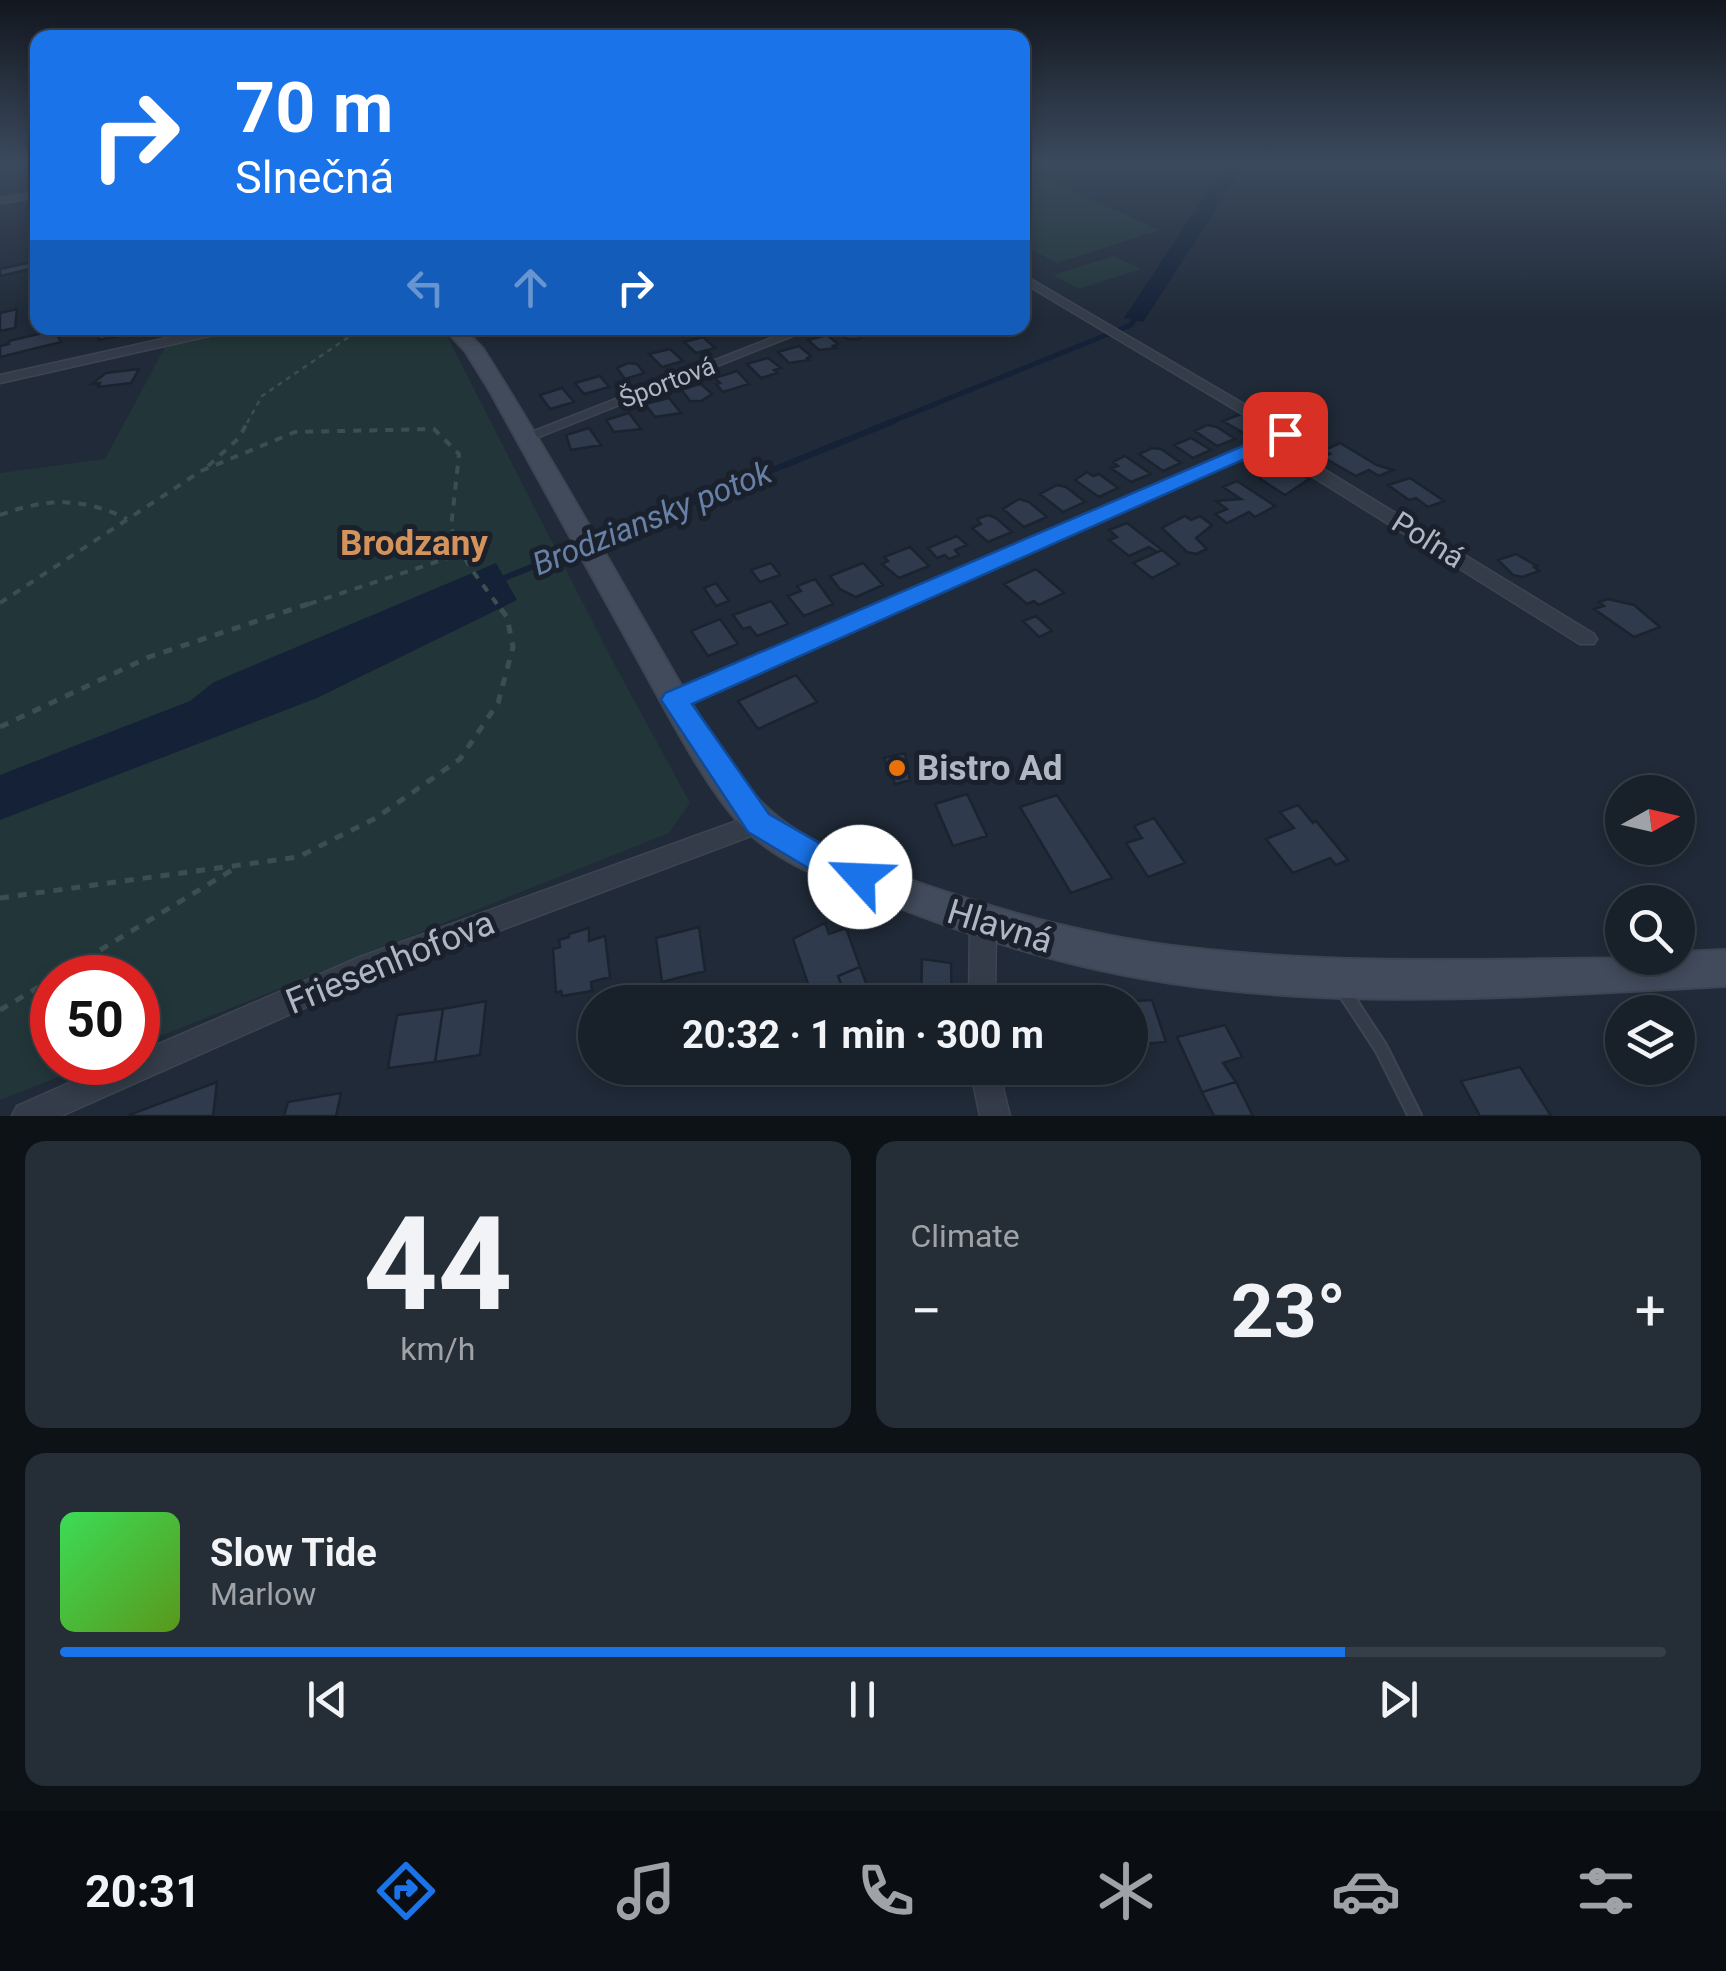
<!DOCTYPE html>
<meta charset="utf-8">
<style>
:root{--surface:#18202a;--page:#252d36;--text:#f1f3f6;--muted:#9fa3a8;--line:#363e47;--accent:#1a73e8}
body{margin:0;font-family:Roboto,sans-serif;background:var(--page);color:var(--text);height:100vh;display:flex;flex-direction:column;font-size:38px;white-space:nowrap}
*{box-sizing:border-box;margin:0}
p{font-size:32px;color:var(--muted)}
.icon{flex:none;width:55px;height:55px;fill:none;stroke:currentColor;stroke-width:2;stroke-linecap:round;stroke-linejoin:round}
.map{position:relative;height:1116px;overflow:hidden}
.panel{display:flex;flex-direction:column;gap:25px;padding:25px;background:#0d1217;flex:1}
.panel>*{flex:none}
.hud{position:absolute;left:30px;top:30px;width:1000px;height:305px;border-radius:20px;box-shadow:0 5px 15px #0003,0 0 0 2px var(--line);background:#1a73e8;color:#fff;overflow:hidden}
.needle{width:65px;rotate:82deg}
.controls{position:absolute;left:1605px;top:775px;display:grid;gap:20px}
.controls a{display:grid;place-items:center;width:90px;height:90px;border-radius:50%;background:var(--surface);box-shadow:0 5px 15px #0003,0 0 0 2px var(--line);font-size:50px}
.speed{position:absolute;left:30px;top:955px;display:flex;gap:20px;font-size:50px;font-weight:700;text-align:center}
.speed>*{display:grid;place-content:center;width:130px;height:130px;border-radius:50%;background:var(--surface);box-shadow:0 5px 15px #0003,0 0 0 2px var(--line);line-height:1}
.speed .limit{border:15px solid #d22;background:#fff;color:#111}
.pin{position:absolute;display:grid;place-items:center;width:85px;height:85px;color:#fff;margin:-42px;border-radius:20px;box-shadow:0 5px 15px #0006}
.me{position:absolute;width:110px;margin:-55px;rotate:295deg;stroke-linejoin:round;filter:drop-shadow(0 0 8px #0008)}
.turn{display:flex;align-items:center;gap:35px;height:210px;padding:0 40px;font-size:45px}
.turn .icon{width:130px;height:130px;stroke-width:2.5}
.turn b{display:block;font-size:70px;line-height:85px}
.lanes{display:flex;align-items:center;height:95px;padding:0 40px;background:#0003;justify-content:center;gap:50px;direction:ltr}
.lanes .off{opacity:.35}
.big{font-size:75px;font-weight:700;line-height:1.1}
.panel .card{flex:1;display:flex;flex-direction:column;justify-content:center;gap:15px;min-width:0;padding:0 35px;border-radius:20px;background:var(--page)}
.panel .dial{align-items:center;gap:0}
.dial b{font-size:130px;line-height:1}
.song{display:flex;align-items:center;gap:30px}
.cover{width:120px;height:120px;border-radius:15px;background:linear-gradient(135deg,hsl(130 70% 55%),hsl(90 70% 35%))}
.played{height:10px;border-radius:5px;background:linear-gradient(90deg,var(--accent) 80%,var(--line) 80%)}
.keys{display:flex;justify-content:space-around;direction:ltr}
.heat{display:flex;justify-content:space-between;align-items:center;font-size:55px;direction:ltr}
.panel .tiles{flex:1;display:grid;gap:25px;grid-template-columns:1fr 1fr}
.card:last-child{grid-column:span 2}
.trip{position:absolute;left:578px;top:985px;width:570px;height:100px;border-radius:50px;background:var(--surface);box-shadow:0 5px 15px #0003,0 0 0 2px var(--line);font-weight:700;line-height:100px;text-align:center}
.tab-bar{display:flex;height:160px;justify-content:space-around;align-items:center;background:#0a0d11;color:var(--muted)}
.tab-bar .icon{width:70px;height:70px}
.tab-bar .current{color:var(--accent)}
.tab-bar b{font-size:45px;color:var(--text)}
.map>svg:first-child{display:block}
</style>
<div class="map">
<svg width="1726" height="1116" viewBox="0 0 1726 1116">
<rect width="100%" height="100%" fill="#202a38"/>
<path fill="#223639" d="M1035,174L1160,230L1057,263L1023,245V177Z
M1114,256L1141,269L1079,289L1053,275Z
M242,328H443L610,656L690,803L669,833L138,1045V978H52V1062L94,1063L0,1100V473L105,459L166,345Z"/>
<path fill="#142136" d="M1226,164H1245L1143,322L1124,318Z
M496,563L517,600L317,698L0,820V775L190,701L214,682Z"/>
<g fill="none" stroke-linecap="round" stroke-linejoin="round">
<path stroke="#142136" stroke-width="5" d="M888,423L1131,325L1138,313"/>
<path stroke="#142136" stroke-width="6" d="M497,581L894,421"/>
</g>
<path fill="#2f3b4d" stroke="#1b232f" stroke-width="2.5" d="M32,262L35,268L0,276V269Z
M17,309L15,328L0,331V313Z
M97,328H130L131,333L99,340Z
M860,328L867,333L858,339H847L835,329Z
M55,330L61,342L0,357V346L9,344V341Z
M827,335L838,344L833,346L836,348L819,350L808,340Z
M703,337L715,348L696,353L684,342Z
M799,346L811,356L807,358L809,360L789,363L778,352Z
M670,349L683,361L662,367L649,354Z
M768,358L781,368L774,370L777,373L761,378L747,364Z
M628,363L637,364L644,373L625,379L617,368Z
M139,369L131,383L98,387L100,383L92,384L106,373Z
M737,371L749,384L723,392L716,384L720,383L715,378Z
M600,376L609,387L584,394L575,383Z
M701,384L712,394L701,401H690L681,389Z
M562,388L574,402L550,409L540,395Z
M669,398L681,413L655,417L645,404Z
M629,413L641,429L614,432L606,420Z
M1241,414L1264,428L1247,435L1223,421Z
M1207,425L1217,427L1235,439L1217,446L1195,431Z
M589,428L601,445L571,450L566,435Z
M1191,438L1211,450L1193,458L1174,445Z
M1340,443L1377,465L1393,470L1379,476L1369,470L1356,476L1323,457L1330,454L1325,450Z
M1152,448L1161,449L1181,463L1163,471L1139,454Z
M1125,456L1151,474L1131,482L1111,468L1118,466L1113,462Z
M1291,468L1309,479L1285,495L1259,478L1265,473Z
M1087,472L1093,476L1099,474L1118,488L1099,497L1075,480Z
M1410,478L1444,501L1428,507L1416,498L1409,500L1388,485Z
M1237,481L1275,506L1255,517L1249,512L1227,523L1215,514L1227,509L1216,501L1241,499L1223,487Z
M1057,485L1066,487L1085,502L1063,512L1040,494Z
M1019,499L1029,502L1047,517L1024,527L1003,509Z
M988,515L996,518L1012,532L988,542L972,528L981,524L977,519Z
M1185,516L1191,520L1200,516L1212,525L1196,538L1207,549L1196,554L1187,552L1162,528Z
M1127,523L1162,550L1157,552L1149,547L1129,556L1109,540L1117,537L1109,530Z
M957,536L967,545L955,550L959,555L949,559L945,555L937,558L928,548Z
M910,547L929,566L899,578L882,564L888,561L884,557Z
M1162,550L1179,564L1152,578L1133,563Z
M1516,554L1537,566L1534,567L1539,571L1522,577L1513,575L1498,560Z
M771,563L780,575L760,582L751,570Z
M863,563L883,585L856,597L840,589L830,576Z
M1036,569L1064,593L1039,605L1034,601L1027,604L1004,584Z
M815,579L833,604L804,616L788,596L801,591L797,586Z
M716,583L729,601L716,606L704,588Z
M1608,599L1634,605L1660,627L1634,637L1594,609L1604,606L1599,602Z
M771,601L788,624L757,636L750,627L743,629L733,615Z
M1036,616L1052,631L1039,637L1023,621Z
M720,619L738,644L708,656L691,631Z
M796,675L817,702L758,729L738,701Z
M905,753L910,780L895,784L884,758Z
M967,794L987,836L953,846L935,804Z
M1057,795L1112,878L1071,893L1020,807Z
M1298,805L1313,823L1316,821L1348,860L1336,865L1330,858L1293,873L1266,839L1294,828L1280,812Z
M1154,818L1185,863L1148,877L1126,843L1142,838L1134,826Z
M825,923L829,934L846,928L860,967L838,976L841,984L818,993L815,985L809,987L793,939Z
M699,927L705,971L662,982L656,938Z
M589,928V941L605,936L610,977L591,982L592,991L562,996L561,991L556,993L553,949L560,947L559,940L569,937V934Z
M922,959L951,963L952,1002H921Z
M860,967L869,991L840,1002L834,986L841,984L838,976Z
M1152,1000L1166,1042L1130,1045V1002H1121Z
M486,1001L480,1055L435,1062L443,1009Z
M443,1009L435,1062L388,1068L397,1015Z
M1225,1025L1242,1057L1223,1063L1236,1082L1202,1092L1177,1037Z
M1520,1067L1551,1116H1480L1461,1081Z
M217,1082L213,1116H129V1115Z
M1236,1082L1253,1116H1214L1202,1092Z
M341,1093L336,1116H284L288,1102Z"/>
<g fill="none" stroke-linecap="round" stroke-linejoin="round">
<g stroke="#3d4552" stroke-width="8">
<path id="service-far1" d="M0,201L38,194"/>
</g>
<g stroke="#3d4552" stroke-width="16">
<path id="service" d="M1343,990L1381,1048L1415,1116"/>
</g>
<g stroke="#3d4552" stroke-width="3">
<path id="minor" d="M1022,274L1290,431V437L1279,442L1594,634L1597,639L1594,644H1580L1267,448L682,706L675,708L668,706L665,700L668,694L1274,433L1022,282Z
M212,328H233L227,332L0,383V375Z
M797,328H813L531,440H521L519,437Z
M759,813L767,816L771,823L767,830L365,981L61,1116H12L17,1106L116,1062H138V1053L360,957Z
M983,911L992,915L996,923L995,1002H969L970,923L974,915Z
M970,1068H998L1010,1116H980Z"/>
</g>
<g stroke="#3d4552" stroke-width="4">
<path id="secondary" d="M444,328H463L483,349C543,443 597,540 652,635C682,687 720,756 759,800C796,840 855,860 904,878C997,911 1091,937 1190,948C1352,967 1519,958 1678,958V952L1726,950V986C1513,997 1289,1016 1079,965C1017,951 957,930 897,907C845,887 783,868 743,827C708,791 666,711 641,665C591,574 540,482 490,391L466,352Z"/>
</g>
<path stroke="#3b4f52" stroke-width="2.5" stroke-dasharray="5 5" stroke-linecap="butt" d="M247,423L262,396L362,328"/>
<path stroke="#3b4f52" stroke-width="4" stroke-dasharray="8 8" stroke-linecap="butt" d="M208,466L239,438L248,421
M201,471L295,432L434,429L459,454L451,528L469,566L497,604
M0,515C46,498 83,497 127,519
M0,603L201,471
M309,604L463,553"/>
<path stroke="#3b4f52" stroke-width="5" stroke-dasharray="9 9" stroke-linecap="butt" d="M0,727L149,657L317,601
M0,898L298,857L376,818L460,759L498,703L513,647L507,617L495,601
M54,978L237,867
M0,1010L52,979"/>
<use href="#service-far1" stroke="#343c49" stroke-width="5"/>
<use href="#service" stroke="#343c49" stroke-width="12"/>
<use href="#minor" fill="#343c49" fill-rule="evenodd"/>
<use href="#secondary" fill="#424b5c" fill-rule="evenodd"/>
</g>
<linearGradient id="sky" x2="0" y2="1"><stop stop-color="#12171f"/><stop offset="0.51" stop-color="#3c4a5e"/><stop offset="1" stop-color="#3c4a5e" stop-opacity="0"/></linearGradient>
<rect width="1726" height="320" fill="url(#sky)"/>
<path fill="#1a73e8" stroke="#114b97" stroke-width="2.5" d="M1285,428L1295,434L1292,438L692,704L769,814L835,852L872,867L876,877L872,887L860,891L813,871L748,832L661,700L665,693Z"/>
<circle fill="#e8710a" stroke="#1a212d" stroke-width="4" cx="897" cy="768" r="10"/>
<g text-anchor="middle" stroke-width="10" stroke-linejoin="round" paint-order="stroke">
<g font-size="25" fill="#afb7c5" stroke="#1a212d">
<text transform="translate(667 382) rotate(-21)" y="9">Športová</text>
</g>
<g font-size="30" fill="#afb7c5" stroke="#1a212d">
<text transform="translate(1428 540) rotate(32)" y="10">Poľná</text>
</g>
<g font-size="32" font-style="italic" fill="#6780a5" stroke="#1a212d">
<text transform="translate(652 518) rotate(-22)" y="11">Brodziansky potok</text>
</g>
<g font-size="35" font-weight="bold" fill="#d4935b" stroke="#1a212d">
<text x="414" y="555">Brodzany</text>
</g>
<g font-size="35" font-weight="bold" fill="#afb7c5" stroke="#1a212d" text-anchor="start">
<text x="917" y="780">Bistro Ad</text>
</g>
<g font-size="35" fill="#afb7c5" stroke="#1a212d">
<text transform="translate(1000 926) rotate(17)" y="12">Hlavná</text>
<text transform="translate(390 962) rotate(-22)" y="12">Friesenhofova</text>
</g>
</g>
</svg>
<div class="controls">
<a><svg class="needle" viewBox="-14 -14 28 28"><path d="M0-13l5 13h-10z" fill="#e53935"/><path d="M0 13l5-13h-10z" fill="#9fa3a8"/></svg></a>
<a><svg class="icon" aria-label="search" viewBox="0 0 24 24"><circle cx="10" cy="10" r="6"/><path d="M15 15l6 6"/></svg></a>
<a><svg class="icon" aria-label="layers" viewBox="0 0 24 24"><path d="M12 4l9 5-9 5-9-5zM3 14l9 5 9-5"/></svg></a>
</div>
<div class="speed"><div class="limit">50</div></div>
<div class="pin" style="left:1285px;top:434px;background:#d93025"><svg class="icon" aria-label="arrive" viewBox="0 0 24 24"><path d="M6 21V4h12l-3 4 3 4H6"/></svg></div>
<svg class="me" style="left:860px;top:877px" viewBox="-20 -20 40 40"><circle r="19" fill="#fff"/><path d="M0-13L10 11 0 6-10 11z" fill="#1a73e8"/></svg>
<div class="trip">20:32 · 1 min · 300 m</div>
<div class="hud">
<div class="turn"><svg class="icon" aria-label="right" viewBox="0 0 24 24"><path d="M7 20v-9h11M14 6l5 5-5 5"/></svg><div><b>70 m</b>Slnečná</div></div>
<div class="lanes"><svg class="icon off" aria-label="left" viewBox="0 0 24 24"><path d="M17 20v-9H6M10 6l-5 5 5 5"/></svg><svg class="icon off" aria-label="ahead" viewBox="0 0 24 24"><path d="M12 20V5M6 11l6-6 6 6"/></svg><svg class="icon" aria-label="right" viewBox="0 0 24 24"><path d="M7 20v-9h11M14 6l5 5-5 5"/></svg></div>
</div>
</div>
<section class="panel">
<div class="tiles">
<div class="card dial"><b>44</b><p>km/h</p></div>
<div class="card"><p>Climate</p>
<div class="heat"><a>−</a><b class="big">23°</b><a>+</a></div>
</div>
<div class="card">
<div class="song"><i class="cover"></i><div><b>Slow Tide</b><p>Marlow</p></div></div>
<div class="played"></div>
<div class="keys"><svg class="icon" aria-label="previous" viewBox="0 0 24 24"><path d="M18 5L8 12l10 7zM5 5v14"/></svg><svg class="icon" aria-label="pause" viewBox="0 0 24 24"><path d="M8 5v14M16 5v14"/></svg><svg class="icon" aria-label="next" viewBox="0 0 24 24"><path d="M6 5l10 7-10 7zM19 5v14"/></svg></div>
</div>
</div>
</section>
<nav class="tab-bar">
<b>20:31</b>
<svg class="icon current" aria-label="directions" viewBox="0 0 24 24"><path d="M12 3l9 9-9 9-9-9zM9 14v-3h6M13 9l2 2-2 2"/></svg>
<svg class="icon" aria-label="music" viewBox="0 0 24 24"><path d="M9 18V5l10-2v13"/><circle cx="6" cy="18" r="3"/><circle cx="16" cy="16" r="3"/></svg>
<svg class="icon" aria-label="phone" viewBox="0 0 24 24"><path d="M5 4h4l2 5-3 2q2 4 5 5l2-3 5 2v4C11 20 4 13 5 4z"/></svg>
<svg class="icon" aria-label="climate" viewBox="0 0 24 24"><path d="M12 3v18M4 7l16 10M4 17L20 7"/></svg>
<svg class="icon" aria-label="car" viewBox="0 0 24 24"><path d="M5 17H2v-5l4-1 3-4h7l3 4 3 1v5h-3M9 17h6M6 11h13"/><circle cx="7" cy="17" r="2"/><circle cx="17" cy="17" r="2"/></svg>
<svg class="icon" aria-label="filters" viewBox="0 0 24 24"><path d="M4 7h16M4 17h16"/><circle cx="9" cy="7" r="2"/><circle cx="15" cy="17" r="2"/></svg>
</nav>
